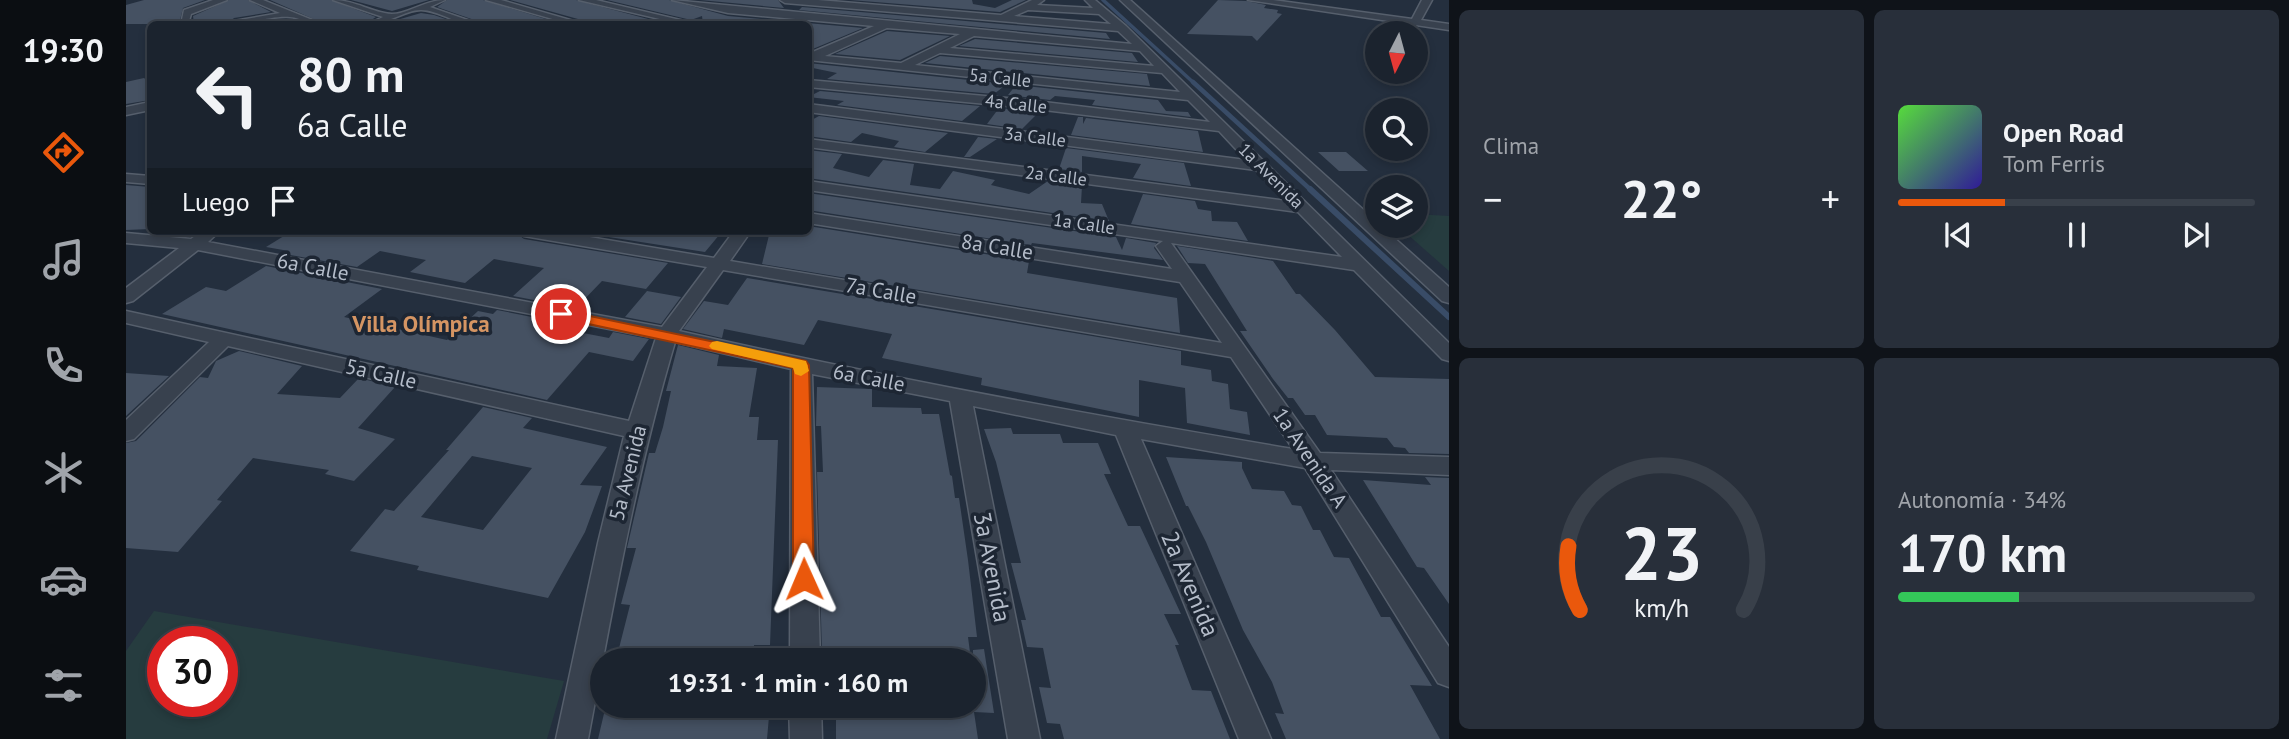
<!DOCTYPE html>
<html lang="es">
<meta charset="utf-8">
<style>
:root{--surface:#1b232e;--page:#282f3a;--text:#f1f3f6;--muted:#a0a4aa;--line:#39404a;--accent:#ea580c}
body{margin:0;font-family:"PT Sans",sans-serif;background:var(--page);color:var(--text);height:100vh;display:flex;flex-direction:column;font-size:26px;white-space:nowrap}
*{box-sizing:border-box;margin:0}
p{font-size:23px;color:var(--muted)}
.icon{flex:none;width:38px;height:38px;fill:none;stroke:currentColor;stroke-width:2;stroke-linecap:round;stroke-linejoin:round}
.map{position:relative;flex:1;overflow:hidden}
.sheet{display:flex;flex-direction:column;gap:10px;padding:10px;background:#0f1319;width:840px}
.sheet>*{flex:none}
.hud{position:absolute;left:21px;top:21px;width:665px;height:214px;border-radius:10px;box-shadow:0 4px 10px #0003,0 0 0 2px var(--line);background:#1b232e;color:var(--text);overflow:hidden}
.needle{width:46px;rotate:186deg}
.buttons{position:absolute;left:1239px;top:21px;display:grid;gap:14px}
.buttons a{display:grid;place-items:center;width:63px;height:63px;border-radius:50%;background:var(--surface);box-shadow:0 4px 10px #0003,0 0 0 2px var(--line);font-size:35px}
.speed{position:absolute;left:21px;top:626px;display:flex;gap:14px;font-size:35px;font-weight:700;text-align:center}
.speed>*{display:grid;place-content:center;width:91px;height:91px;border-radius:50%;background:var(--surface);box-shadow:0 4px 10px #0003,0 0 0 2px var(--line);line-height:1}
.speed .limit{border:10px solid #d22;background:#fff;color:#111}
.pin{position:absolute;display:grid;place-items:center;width:60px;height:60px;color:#fff;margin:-30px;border:4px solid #fff;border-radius:50%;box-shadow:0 2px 7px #0007}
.me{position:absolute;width:77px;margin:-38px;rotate:359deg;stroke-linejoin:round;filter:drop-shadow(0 0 5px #0008)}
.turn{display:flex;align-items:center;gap:24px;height:147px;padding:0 35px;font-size:32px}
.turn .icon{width:91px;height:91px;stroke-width:2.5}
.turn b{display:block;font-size:49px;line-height:60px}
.then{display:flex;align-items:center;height:66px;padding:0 35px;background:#0003;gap:14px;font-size:26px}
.big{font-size:52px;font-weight:600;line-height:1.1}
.sheet .tile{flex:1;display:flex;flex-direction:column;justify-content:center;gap:10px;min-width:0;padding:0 24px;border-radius:10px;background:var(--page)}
.sheet .dial{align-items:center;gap:0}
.dial svg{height:182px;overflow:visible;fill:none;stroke:var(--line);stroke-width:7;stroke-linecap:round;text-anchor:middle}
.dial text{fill:var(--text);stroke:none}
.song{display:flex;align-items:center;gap:21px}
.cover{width:84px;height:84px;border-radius:10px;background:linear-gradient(135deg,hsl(110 70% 55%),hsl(250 70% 35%))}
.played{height:7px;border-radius:4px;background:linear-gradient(90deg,var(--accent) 30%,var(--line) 30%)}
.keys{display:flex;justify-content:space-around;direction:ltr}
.heat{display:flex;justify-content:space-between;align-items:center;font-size:38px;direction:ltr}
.charge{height:10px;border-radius:5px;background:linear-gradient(90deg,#34c759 34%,var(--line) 0)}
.sheet .tiles{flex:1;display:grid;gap:10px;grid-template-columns:repeat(2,1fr)}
.trip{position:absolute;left:464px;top:648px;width:396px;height:70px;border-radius:35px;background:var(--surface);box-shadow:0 4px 10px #0003,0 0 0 2px var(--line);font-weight:600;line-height:70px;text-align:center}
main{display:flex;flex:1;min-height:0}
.tab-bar{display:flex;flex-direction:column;width:126px;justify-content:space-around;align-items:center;background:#0b0e12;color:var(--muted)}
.tab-bar .icon{width:49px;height:49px}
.tab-bar .active{color:var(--accent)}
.tab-bar b{font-size:32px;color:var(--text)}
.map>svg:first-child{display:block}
</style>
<main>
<nav class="tab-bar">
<b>19:30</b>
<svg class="icon active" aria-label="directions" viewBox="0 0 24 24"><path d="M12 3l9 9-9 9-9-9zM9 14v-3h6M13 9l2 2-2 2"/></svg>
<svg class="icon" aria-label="music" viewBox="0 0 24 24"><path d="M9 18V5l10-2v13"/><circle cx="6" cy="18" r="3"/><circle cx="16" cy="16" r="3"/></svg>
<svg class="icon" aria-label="phone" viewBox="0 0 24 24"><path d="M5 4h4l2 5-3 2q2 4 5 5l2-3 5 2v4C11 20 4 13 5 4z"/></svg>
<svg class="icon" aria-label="climate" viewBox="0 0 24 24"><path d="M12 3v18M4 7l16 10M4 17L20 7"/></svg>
<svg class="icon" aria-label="car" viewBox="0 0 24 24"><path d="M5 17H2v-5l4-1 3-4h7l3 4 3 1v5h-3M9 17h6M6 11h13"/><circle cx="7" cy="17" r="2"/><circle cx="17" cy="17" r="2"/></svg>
<svg class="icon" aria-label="filters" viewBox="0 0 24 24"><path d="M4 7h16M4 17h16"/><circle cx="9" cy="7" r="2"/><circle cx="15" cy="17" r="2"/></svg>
</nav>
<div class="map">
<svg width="1323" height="739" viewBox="0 0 1323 739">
<rect width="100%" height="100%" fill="#242f3e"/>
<path fill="#263c3f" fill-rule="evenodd" d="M1290,214L1323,216V271L1272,226H1290Z
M28,611L438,681L421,739H0V651ZM37,642H96V702H37Z"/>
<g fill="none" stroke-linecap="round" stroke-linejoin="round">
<path stroke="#394c67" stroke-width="3.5" d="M977,0L1069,84"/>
<path stroke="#394c67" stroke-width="4.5" d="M1067,82L1186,191"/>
<path stroke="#394c67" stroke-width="6" d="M1184,189L1323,317"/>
</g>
<path fill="#455162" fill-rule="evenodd" d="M18,0H79L57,8L53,24H0V5Z
M103,0H122L145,12L108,18L101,24H68L67,16Z
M144,0H205L250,17L239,24H199Z
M225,0H303L266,11Z
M321,0H357L436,24H356L354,22L311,7Z
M384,0H450L541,24H524L505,20V24H461L459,21Z
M481,0H543L602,16L737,28L682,51V24H577L576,16L565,20Z
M574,0H652L658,8Z
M724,0H846L847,4L869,8L886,0H900L874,12Z
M1092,0L1120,1L1140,5L1138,8L1152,10L1151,13L1156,14L1131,41L1126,36L1061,34Z
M676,7L980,33L984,39L673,10Z
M295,13L308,15L334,24H257Z
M761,31L824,36L774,60L709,54Z
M849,39L1006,53L1012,62L833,46Z
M814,56L1021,74L1024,86L799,63Z
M682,63L881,84L868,94L701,79L711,73L682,67Z
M18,78L24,83V100L0,104V82Z
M890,85L1032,100L1040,111L1062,112L1065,117L966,105L969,100L929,96L924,100L882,95Z
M694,91L854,106L836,121L711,105L718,101L682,97Z
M873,108L913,112L896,129L861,124Z
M693,116L822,133L799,152L768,147L773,141L736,133L725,142L682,136V122Z
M952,117H957V124L960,118L1072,131L1077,152L945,135Z
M852,137L871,139L844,157H838Z
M940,148L1058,163L1065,186L1007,178L1015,164L956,156V172L933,169Z
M682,150L716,154L707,168L743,177L757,160L788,164L784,185L814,189L827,171L869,180L865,185L903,194L922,181L956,186L955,203L976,204L983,221L682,178Z
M1192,152H1220L1242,171H1213Z
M0,185L24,187V229L0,230Z
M682,193L990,237L996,250L1000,238L1030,243L1028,248L1037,260L906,243L905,245L682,210Z
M1017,194L1069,201L1072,209L1085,211L1086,221L1111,222L1122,241L1005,224Z
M682,226L903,261L901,273L1051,298L1054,333L636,264L644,231H682Z
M166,231L222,235L228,231H388L398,239L542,263L520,289L476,281L450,308L387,296L418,268L368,259L339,283L284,272L300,260L254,251L231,267L159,254L163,251L140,247Z
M444,231H576L594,234L579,252Z
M1051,246L1147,261L1170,294H1174L1209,330L1249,377L1323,379V454L1283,453L1279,448L1268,447L1261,438L1201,435L1189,415H1179L1167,398H1162L1147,379L1114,331H1121L1079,264L1062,263Z
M140,266L256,289L218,317L321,340L352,311L367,314L371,310L436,323L431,328L483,338L487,332L523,339L507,361L463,352L421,400L36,314L80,287L100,291Z
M621,278L1055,351V365L1085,370L1086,381L1102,384L1104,409L1121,412L1124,435L1061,423L1059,388L1013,380V417L855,385L856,378L756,358L766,334L692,320L678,345L598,329L596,338L557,329L578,301L602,305Z
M521,291L555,297L535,324L499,317Z
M552,345L593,355L591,366L631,368L623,417H633L631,440H652L644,645H628V660H490L504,605L495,604L510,548H501L523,453H529L537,427L545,391H540Z
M113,351L176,366L151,394L214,398L233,378L269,387L232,428L269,439L228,481L199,474L203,470L127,458L91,500L96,501L52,552L0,548V443L10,441L74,377L82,378L90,361Z
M0,373L43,376L0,416Z
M691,387L746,389V407L795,408L796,414H813L824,475L826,476L829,498H833L842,560L851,637H842L845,660H705V654L696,653L691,472H697L695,426H690Z
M357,407L406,418L397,428L481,447L454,485L476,486L459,532L422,598L291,570L293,566L224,551L259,509L268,511L323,450H320ZM346,456L406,468L357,530L295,517Z
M885,428L887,434H934L937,443H972L985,474H978L1002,526H1014L1055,614H1038L1053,645H1049L1066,690L1085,691L1104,739H938L934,724L921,723L913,687L925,688L917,648L901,647L895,620H900L885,563H895L870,462L858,429Z
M1040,457L1116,462V468L1126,489L1158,491L1166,505L1175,506L1187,530H1194L1208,557L1223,558L1255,617H1264L1306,686L1284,685L1314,739H1160L1149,713L1158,714L1146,682L1117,630L1080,542L1062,506H1060Z
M1299,477L1323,478V604L1298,568L1291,567L1237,480L1305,485Z
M858,649L868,713L848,712L852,739H710V705H847V650Z
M480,705H644L641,739H472Z"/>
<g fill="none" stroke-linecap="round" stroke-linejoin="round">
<g stroke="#565f6c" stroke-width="3">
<path id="minor" d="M87,0H101L65,14L63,21L66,24H55L58,10Z
M124,0H137L196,24C183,25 176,18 164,17C149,15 122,24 103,24L108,21L154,13Z
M207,0C229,0 247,13 266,14C282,14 299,0 319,0L304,7L353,24C331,26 313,10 295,10C279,10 263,24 242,24L257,17Z
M360,0H375L458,24H444Z
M453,0H470L571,24H555Z
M546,0L1006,44L992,31L659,3L654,0H692L875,15L906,0H918L911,5L967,8L959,0H969L1000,26L1323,343V361L1316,359L1228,270L1045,243L1194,453L1323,457V475L1205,470L1323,647V687L1312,683L1179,468L1015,439L1145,739H1113L990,435L847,406L914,739H882L824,401L686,374L694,660H664L665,369L549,342C510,473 487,606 462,739H430L472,543L498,436L102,346L8,439L0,441V420L83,342L0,323V311L503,421L530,338L72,250L7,301L0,303V288L53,248L0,243V233L65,239L76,231H94L82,242L536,327L581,267L398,236L390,231H428L588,258L608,231H625L604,261L1096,343L1054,282L682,223V213L1046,269L1030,246L1037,241L682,190V181L1216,257L1172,212L682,147V139L1161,201L1130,170L682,112V104L1120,160L1093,131L893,107L682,87V80L893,99L1084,122L1062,100L682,60V54L748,26L602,13ZM902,10L973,14L985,24L888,16ZM761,28L834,34L775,63L699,56ZM848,36L1014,51L1028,66L824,48ZM814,53L1036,73L1054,92L789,65ZM597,270L1105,357L1167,449C961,415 757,377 553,331Z
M994,0H1004L1251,222V226H1255L1323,287V303L1316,301Z
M1122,0H1147L1286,19L1296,0H1306L1295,20L1323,24V30Z
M24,102V110L0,115V107Z
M0,174L24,176V184L0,182Z
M663,705H695L696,739H664Z"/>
</g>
<use href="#minor" fill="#38414e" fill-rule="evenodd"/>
</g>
<path fill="#ea580c" stroke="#983908" stroke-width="2" d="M435,310L680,361L683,365L688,579L685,585L678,588L670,585L667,579V368L430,317L428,314Z"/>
<path fill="#f59e0b" d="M591,341L680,361L683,371L675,376L669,374L667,368L586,349L583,346L586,342Z"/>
<g text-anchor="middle" stroke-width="7" stroke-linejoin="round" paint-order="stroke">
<g font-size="18" fill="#b4bcc9" stroke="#1d2633">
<text transform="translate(874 78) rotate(6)" y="6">5a Calle</text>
<text transform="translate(890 104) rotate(6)" y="6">4a Calle</text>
<text transform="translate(909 137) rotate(7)" y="6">3a Calle</text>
<text transform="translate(930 176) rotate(7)" y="6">2a Calle</text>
<text transform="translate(1145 176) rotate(45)" y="6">1a Avenida</text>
<text transform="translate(958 224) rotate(8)" y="6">1a Calle</text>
</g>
<g font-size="21" fill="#b4bcc9" stroke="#1d2633">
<text transform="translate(871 247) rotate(9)" y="7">8a Calle</text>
<text transform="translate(187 267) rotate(11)" y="7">6a Calle</text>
<text transform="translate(755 291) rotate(10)" y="7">7a Calle</text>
<text transform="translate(255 374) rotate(13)" y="7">5a Calle</text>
<text transform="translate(743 378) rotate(11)" y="7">6a Calle</text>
<text transform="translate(1184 458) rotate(56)" y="7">1a Avenida A</text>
<text transform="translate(502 473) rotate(-76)" y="7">5a Avenida</text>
</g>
<g font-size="23" font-weight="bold" fill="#d59563" stroke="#1d2633">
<text x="295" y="332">Villa Olímpica</text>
</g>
<g font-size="24" fill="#b4bcc9" stroke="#1d2633">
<text transform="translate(866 567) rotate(79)" y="8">3a Avenida</text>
<text transform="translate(1064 584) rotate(67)" y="8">2a Avenida</text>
</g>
</g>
</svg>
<div class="buttons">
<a><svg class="needle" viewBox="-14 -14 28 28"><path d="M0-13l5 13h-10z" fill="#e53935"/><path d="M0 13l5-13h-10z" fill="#a0a4aa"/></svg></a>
<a><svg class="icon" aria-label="search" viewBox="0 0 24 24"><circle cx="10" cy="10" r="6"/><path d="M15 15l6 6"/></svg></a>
<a><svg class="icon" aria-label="layers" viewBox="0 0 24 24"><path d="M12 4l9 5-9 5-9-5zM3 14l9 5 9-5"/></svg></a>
</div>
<div class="speed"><div class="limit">30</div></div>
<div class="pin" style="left:435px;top:314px;background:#d93025"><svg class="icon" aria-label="arrive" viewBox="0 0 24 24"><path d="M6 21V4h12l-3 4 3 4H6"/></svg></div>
<svg class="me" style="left:678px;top:579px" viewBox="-20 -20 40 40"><path d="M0-17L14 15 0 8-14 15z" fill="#ea580c" stroke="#fff" stroke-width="4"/></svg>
<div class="trip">19:31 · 1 min · 160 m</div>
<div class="hud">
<div class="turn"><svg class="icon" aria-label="left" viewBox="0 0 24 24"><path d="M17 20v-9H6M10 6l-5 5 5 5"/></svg><div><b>80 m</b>6a Calle</div></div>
<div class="then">Luego<svg class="icon" aria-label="arrive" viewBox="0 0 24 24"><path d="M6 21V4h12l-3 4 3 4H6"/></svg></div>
</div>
</div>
<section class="sheet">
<div class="tiles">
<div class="tile"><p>Clima</p>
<div class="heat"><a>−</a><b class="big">22°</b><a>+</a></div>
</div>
<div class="tile">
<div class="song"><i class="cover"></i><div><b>Open Road</b><p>Tom Ferris</p></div></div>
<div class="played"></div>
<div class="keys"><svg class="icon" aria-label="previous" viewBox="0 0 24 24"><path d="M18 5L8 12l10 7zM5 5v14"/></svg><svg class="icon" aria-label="pause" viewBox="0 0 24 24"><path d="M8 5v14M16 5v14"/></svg><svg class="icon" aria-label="next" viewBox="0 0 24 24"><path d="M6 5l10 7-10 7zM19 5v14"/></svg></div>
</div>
<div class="tile dial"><svg viewBox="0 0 100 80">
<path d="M14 69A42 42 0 1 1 86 69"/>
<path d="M14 69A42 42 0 0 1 9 41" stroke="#ea580c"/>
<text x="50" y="56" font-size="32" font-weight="700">23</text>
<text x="50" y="72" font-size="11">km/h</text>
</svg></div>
<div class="tile"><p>Autonomía · 34%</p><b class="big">170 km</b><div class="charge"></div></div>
</div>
</section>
</main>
